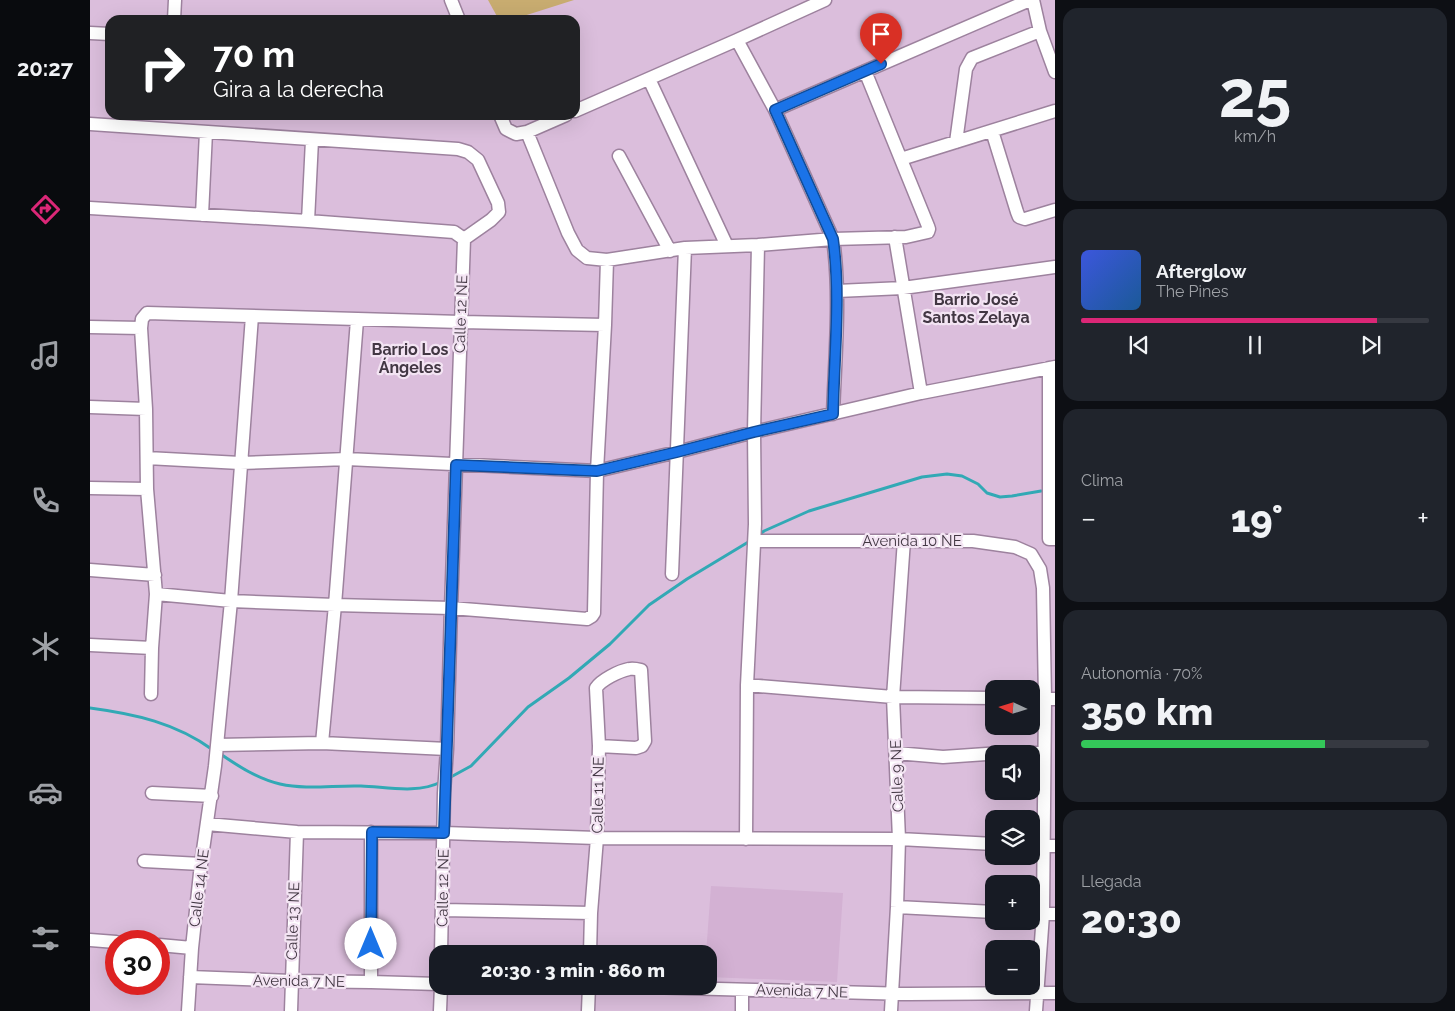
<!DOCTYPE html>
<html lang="es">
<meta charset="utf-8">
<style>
:root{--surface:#171b24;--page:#20242c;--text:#f1f3f6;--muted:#9ea1a6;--line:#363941;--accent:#db2777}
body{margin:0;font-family:Raleway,sans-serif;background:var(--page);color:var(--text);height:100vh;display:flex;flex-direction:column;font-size:19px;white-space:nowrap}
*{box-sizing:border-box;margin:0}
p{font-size:16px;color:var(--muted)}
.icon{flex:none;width:28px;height:28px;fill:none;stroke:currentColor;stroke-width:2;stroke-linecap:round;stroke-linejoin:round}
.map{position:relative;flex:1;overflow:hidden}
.details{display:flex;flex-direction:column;gap:8px;padding:8px;background:#0d0f14;width:400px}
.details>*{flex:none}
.hud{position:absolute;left:15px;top:15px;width:475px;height:105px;border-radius:15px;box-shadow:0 5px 20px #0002;background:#202124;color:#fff;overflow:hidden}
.needle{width:32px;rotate:274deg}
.controls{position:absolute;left:895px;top:680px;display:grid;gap:10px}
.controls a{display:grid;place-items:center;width:55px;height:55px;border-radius:10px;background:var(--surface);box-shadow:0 5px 20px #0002;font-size:25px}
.speed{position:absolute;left:15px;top:930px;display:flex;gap:10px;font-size:25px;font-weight:700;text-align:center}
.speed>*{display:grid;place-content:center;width:65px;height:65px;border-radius:50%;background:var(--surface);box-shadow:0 5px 20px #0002;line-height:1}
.speed .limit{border:8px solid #d22;background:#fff;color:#111}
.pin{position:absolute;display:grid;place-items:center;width:42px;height:42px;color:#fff;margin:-51px -21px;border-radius:50% 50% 50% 0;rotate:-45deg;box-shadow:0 0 5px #0007}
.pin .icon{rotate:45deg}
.me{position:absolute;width:55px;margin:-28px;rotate:0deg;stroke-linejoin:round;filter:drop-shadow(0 0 4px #0008)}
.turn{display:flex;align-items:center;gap:18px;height:105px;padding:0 25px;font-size:22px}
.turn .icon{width:65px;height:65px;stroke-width:2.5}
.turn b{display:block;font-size:35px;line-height:42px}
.big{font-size:38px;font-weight:800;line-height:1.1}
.details .card{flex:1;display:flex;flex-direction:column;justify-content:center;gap:8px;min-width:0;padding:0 18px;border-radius:15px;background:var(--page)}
.details .dial{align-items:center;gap:0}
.dial b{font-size:65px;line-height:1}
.song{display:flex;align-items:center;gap:15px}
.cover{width:60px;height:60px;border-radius:8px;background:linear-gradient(135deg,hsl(230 70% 55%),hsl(210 70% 35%))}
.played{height:5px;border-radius:2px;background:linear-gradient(90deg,var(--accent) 85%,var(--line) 85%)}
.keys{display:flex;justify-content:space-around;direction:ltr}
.heat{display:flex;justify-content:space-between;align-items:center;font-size:28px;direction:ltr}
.charge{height:8px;border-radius:4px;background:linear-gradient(90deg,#34c759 70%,var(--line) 0)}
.trip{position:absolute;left:339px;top:945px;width:288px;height:50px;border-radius:15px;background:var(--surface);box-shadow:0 5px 20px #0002;font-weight:800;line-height:50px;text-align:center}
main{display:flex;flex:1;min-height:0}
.tab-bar{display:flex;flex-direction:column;width:90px;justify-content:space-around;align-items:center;background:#090b0e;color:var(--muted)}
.tab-bar .icon{width:35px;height:35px}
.tab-bar .on{color:var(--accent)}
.tab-bar b{font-size:22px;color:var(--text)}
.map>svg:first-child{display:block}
</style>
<main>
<nav class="tab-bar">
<b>20:27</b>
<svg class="icon on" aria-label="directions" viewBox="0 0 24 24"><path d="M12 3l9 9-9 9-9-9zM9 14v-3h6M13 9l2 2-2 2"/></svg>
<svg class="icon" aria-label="music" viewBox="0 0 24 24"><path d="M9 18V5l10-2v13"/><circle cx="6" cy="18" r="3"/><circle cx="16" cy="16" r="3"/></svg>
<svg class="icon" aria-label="phone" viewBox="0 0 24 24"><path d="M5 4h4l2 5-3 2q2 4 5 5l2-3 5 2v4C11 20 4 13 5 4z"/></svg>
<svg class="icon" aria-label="climate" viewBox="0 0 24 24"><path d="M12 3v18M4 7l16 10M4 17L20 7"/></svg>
<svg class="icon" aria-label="car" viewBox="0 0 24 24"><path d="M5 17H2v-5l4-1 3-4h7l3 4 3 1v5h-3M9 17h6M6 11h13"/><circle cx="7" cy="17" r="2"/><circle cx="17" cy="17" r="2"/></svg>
<svg class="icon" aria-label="filters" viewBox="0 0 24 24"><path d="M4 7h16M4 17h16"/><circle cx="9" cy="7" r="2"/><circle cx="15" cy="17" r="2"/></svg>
</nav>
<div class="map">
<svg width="965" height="1011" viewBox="0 0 965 1011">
<rect width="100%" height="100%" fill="#dbbedc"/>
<path fill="#d3b1d3" d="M621,886L753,893L747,982L618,977V954H616Z"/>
<path fill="#c8ac70" d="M398,0H484L421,20H409Z"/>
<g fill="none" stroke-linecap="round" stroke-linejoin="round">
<path stroke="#32a9b5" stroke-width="3" d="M668,536L674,531L719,511L832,477L857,474L872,476L888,484L897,493L910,497L922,496L951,491
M0,708C45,714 86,723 123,750
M129,753C148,766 168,779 190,784C217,790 244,785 271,786C297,787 327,794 351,782
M359,778L381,766L438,707L479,678L520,644L559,605L597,579L660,541"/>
<g stroke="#9d829e" stroke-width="15">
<path id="minor" d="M361,0L369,20
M943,0L950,31L965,72
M84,20L85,0
M0,33L20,34
M647,40L735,0
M559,79L637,246
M685,110L940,0
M485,111L647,40L685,110L743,239C751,295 745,357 743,414
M410,115L416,129L426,134L437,132L476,115
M0,124L368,149L378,152L388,160L408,203L409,212L401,220L374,239
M902,131L927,212L929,217L935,219L965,210
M437,132L478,233L487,250L497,258L517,260L595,248L668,245L743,239L816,237L838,232L839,229L838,226L775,71
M866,142L876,69L882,58L950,31
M529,156L580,251
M811,159L965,111
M0,208L218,221L364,232L374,239
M112,215L116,132
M218,221L222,140
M805,237L831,393
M747,291L813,288L965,267
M0,327L51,328
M959,368V539H965
M0,407L56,409
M57,458L150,463L257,459L507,471L587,452L664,432L831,393L965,367
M0,488L57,489
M665,541H883L925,547L941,554L950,569L953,588L955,699L953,914L946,1011
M0,570L65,575
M582,574L595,248
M66,594L141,601L245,605L361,608L497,619L502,616L504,613L507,471L515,325L517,260
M0,645L62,648
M657,685L803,697L904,698
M61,694L62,648L66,594L57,489L56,409L51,328L52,319L57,313L371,322L515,325
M941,699H965
M232,743L245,605L267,320
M127,745L232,743L357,749
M806,753L853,757L911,753H954
M62,793L122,796
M117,824L207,832L354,833L507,838L809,839L904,844
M656,839L657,685L665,524L664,432L668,245
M941,846H965
M54,861L111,864
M807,907L904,912
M352,910L501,913
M941,913L965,914
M0,940L26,942
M69,945L102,948
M351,954L354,793L357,749L361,608L374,239
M500,954L501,913L507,838L509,746L506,688C511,680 529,671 539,669C543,668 547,669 551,670L555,741L552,746L546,748L509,746
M100,977L201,981L281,982L348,984
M281,982V832
M459,986L556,987L818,994L965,993
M98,1011L102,948L111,864L125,766L141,601L162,316
M201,1011L207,832
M350,1011L351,986
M498,1011L499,986
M652,1011V990
M801,1011L807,907L809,839L803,697L814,540"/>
</g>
<use href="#minor" stroke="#fff" stroke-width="12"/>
</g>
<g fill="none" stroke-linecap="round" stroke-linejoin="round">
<g stroke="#114b97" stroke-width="12">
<path id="route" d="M281,944L282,832L354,833L366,465L507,471L587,452L664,432L743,414C744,356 751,296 743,239L685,110L791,64"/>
</g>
<use href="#route" stroke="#1a73e8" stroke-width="9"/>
</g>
<g text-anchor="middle" stroke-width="4.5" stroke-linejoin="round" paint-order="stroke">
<g font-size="15" fill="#423743" stroke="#f3e4f3">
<text transform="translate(371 314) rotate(-88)" y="5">Calle 12 NE</text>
<text x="822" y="546">Avenida 10 NE</text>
<text transform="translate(807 776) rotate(-92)" y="5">Calle 9 NE</text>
<text transform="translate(508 795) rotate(-89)" y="5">Calle 11 NE</text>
<text transform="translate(109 888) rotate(-83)" y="5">Calle 14 NE</text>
<text transform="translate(353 888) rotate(-89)" y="5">Calle 12 NE</text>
<text transform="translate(203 921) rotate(-88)" y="5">Calle 13 NE</text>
<text transform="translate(209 981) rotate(1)" y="5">Avenida 7 NE</text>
<text transform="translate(712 991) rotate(2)" y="5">Avenida 7 NE</text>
</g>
<g font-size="16" font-weight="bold" fill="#423743" stroke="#f3e4f3">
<text x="886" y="305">Barrio José<tspan x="886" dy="18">Santos Zelaya</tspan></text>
<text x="320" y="355">Barrio Los<tspan x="320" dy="18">Ángeles</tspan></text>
</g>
</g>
</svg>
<div class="controls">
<a><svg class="needle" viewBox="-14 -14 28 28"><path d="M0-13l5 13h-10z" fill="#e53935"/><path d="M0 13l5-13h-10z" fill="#9ea1a6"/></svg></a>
<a><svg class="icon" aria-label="sound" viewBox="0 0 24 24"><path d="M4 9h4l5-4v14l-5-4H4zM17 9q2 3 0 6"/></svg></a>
<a><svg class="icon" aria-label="layers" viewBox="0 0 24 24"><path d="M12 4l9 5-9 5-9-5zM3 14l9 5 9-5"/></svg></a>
<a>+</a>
<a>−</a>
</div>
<div class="speed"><div class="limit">30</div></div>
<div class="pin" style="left:791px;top:64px;background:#d93025"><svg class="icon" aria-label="arrive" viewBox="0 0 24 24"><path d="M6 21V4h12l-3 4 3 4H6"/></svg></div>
<svg class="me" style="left:281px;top:944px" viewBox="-20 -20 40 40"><circle r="19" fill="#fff"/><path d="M0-13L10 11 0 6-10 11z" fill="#1a73e8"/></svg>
<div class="trip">20:30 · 3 min · 860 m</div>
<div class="hud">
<div class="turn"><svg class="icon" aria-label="right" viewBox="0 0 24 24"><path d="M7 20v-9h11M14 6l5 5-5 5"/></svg><div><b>70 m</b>Gira a la derecha</div></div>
</div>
</div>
<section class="details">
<div class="card dial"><b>25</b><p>km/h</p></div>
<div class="card">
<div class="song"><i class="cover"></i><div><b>Afterglow</b><p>The Pines</p></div></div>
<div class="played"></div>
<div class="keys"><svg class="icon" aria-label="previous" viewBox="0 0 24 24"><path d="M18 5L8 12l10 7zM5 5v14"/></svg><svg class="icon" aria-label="pause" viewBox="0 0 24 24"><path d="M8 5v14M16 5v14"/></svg><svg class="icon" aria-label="next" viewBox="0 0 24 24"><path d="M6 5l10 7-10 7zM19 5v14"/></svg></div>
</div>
<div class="card"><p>Clima</p>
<div class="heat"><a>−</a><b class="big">19°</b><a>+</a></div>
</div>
<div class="card"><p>Autonomía · 70%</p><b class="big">350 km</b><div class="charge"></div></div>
<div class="card"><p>Llegada</p><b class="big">20:30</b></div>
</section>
</main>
